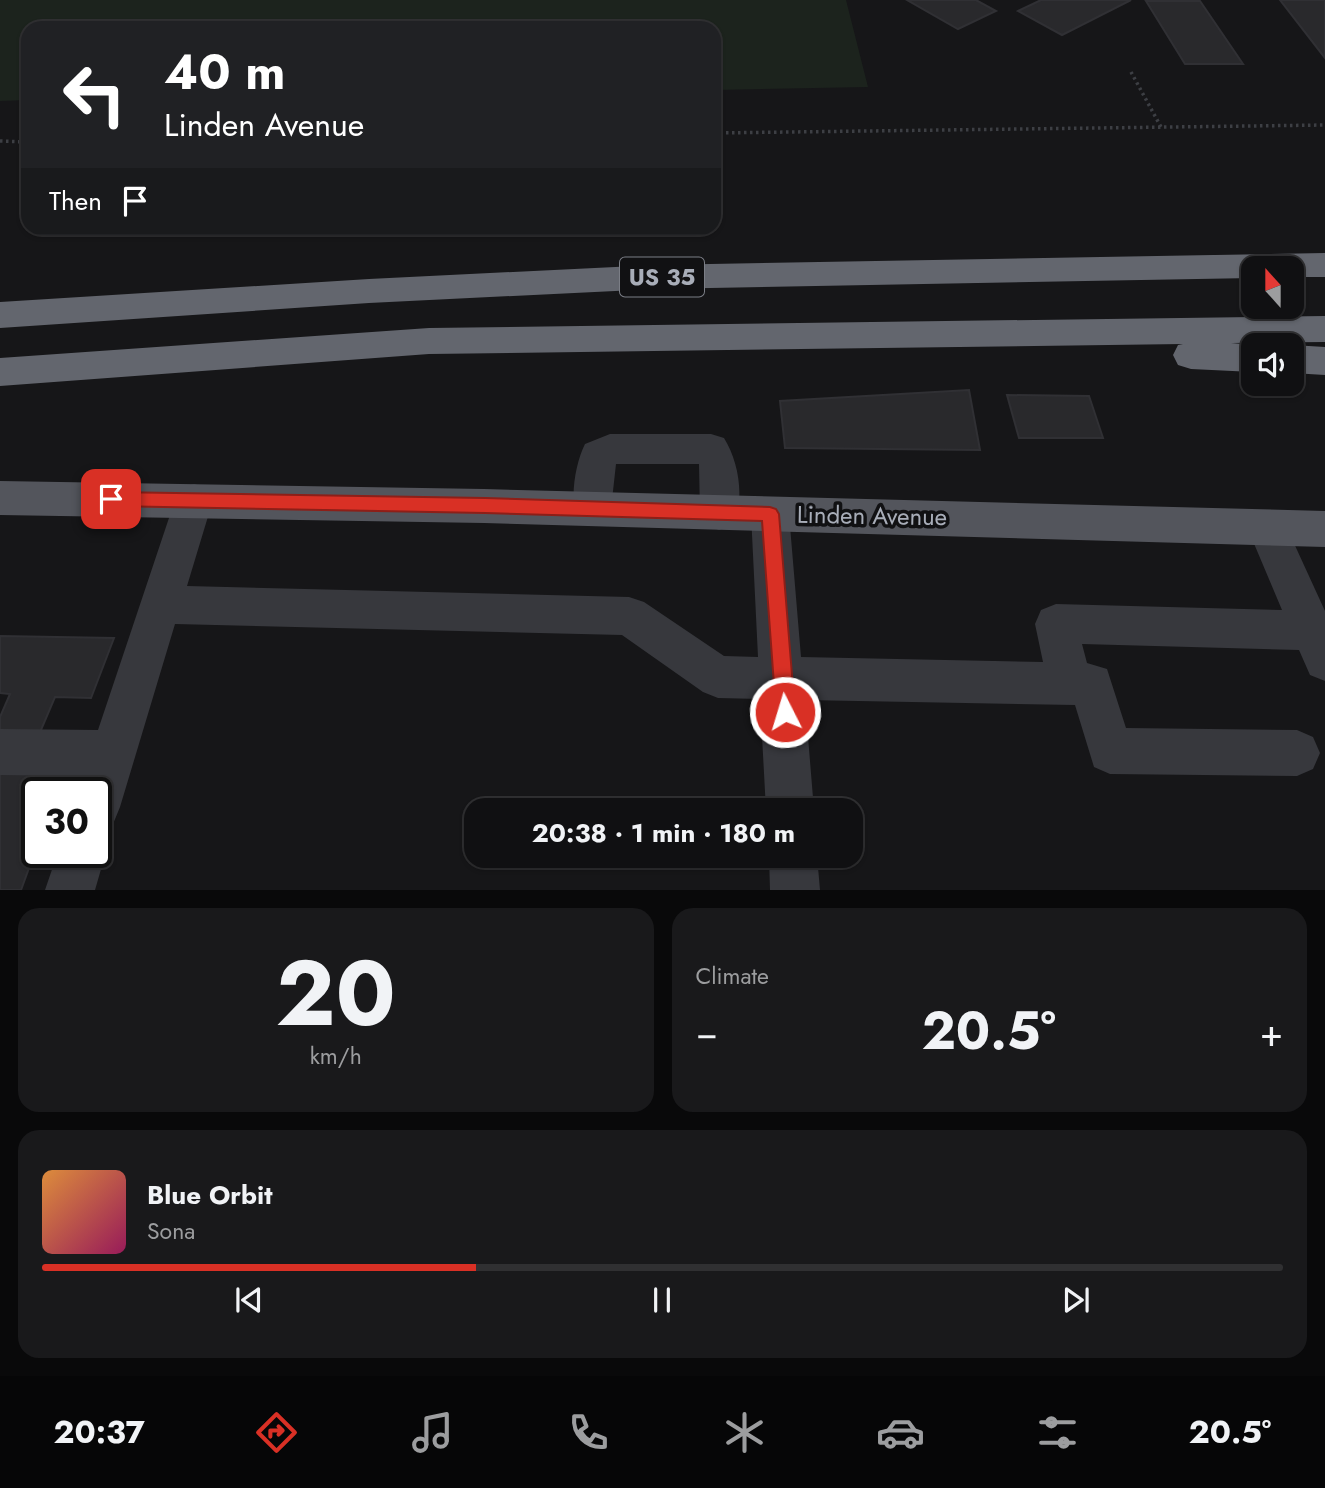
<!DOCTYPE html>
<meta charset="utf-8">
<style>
:root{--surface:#101012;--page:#19191b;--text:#f1f3f6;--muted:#9c9d9f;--line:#303032;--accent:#d93025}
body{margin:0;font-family:Jost,sans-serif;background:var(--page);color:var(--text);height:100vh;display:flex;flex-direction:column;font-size:26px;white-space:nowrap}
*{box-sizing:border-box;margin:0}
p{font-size:23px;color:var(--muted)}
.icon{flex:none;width:38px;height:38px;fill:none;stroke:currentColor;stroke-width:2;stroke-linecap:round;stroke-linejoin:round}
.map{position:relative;height:890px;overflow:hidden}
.side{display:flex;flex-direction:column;gap:18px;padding:18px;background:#09090a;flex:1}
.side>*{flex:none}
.hud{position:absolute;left:21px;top:21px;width:700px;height:214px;border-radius:21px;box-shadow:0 2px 5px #0004,0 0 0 2px var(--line);background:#202124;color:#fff;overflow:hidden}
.needle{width:46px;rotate:339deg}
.tools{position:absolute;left:1241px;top:256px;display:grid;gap:14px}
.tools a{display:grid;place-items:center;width:63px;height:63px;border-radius:14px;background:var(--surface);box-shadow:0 2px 5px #0004,0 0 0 2px var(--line);font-size:35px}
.speed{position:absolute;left:21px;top:777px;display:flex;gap:14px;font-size:35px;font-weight:700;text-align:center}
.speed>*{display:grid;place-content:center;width:91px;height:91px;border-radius:50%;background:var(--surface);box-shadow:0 2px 5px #0004,0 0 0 2px var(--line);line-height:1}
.speed .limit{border:4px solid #111;border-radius:10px;background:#fff;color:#111}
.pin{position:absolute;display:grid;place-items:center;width:60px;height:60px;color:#fff;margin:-30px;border-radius:14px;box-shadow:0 4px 10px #0006}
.me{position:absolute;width:77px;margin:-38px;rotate:355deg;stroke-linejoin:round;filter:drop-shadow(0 0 5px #0008)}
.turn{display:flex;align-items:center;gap:24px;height:147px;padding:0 28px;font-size:32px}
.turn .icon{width:91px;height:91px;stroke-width:2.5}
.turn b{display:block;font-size:49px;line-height:60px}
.then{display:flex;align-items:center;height:66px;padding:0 28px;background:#0003;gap:14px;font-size:26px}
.big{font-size:52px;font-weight:700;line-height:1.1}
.side .widget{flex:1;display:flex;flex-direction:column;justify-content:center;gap:10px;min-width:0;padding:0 24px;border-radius:21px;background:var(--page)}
.side .dial{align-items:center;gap:0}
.dial b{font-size:91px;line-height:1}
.song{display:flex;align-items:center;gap:21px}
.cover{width:84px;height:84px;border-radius:10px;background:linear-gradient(135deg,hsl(30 70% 55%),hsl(330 70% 35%))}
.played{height:7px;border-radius:4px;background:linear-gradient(90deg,var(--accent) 35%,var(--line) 35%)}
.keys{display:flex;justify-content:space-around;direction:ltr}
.heat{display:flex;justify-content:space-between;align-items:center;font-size:38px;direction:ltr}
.side .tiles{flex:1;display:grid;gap:18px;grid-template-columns:1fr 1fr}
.widget:last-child{grid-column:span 2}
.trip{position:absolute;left:464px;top:798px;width:399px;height:70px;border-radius:21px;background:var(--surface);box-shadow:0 2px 5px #0004,0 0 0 2px var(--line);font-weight:700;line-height:70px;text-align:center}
.menu{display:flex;height:112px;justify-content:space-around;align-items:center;background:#060607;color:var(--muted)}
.menu .icon{width:49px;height:49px}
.menu .on{color:var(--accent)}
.menu b{font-size:32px;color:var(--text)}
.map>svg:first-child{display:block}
</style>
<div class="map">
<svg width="1325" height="890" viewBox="0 0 1325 890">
<rect width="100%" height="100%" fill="#161618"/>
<path fill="#1c231d" d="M0,0H846L868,87L714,90V28H28V100L0,101Z"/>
<path fill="#29292c" stroke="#303034" stroke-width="2" d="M907,0H976L996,11L958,29Z
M1041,0H1131L1062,35L1018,11Z
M1280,0H1325V58Z
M1146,1H1200L1243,64H1185Z
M969,390L980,450L785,448L780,401Z
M1007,395L1089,396L1103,438H1019Z
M0,636L114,638L91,698L55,697L38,737H0V717L10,694L0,693Z
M0,768H65L56,793H37V846L21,890H0Z"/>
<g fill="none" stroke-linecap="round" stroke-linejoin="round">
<path stroke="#3d3f44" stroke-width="3.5" stroke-dasharray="2.5 3.5" stroke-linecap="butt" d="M1131,72L1161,127
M714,133L1325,125
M0,141L28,142"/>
<path fill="#37383d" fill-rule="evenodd" d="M610,434H711L724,438C739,462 745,499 733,525L719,530L705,525L700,513L699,464H616L611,509L606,521L592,526L578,521C569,501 575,464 585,444Z
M194,484L208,488L213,500L187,586L629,597L644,602L724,656L758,657L751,514L756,502L770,497L784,502L789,514L801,657L1043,662L1035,624L1041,610L1056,604L1282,610L1247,527L1253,515L1267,510L1281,515L1325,611V681L1310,675L1299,650L1082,644L1087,663L1107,669L1126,728L1297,730L1313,737L1320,753L1313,769L1297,776L1110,774L1094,767L1075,705L805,700L814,810H766L760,699L718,698L703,692L622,635L175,624L120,807L113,824L96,831V793H77L83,776L0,775V729L98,730L175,500L180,488Z
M96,834L106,852L95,890H45L58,852H96Z
M769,856H817L820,890H770Z"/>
<path fill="#53555c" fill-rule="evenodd" d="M0,481L484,489L1325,511V547L484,523L0,515Z"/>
<path fill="#63666e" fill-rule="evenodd" d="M1325,253V277H1292V268H1253V278L656,289L369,303L0,328V302L369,279L656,265Z
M1325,316V342L1231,343L1254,345L1253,372L1191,369L1178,365L1173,355L1178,345L1183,344L429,354L0,386V358L429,328Z
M1292,345L1325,347V375L1292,373Z"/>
</g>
<path fill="#d93025" stroke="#8d1f18" stroke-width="2" d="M111,492L485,498L770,507L776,509L779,514L795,712L792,719L785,722L778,719L776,712L762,521L485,513L111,506L105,504L103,499L105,494Z"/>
<g text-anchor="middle" stroke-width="7" stroke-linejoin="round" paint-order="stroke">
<rect fill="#111113" stroke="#7b7e86" stroke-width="2" x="620" y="257.5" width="84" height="39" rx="5"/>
<g font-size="23" font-weight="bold" fill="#a8adb8">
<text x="662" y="285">US 35</text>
</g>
<g font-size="24" fill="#a8adb8" stroke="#111113">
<text transform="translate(872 516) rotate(1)" y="8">Linden Avenue</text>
</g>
</g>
</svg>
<div class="tools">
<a><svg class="needle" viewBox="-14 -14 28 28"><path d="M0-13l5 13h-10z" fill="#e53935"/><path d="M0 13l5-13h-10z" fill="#9c9d9f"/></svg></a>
<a><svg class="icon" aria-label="sound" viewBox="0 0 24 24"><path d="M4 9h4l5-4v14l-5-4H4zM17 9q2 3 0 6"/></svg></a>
</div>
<div class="speed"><div class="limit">30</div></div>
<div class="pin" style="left:111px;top:499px;background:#d93025"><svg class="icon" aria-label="arrive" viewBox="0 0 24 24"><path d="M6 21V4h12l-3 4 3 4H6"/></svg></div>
<svg class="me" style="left:785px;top:712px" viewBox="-20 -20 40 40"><circle r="17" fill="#d93025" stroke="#fff" stroke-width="3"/><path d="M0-11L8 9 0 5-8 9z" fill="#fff"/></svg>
<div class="trip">20:38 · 1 min · 180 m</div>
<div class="hud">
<div class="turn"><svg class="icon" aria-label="left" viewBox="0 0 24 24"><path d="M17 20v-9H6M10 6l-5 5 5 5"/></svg><div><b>40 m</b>Linden Avenue</div></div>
<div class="then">Then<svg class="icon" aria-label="arrive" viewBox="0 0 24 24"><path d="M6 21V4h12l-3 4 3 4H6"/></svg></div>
</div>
</div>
<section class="side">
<div class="tiles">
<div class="widget dial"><b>20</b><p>km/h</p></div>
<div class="widget"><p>Climate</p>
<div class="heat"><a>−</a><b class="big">20.5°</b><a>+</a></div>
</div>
<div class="widget">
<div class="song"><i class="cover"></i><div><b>Blue Orbit</b><p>Sona</p></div></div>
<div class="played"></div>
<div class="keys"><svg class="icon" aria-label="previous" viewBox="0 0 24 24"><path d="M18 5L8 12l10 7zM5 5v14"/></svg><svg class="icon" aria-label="pause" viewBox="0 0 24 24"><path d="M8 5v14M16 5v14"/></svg><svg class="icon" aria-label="next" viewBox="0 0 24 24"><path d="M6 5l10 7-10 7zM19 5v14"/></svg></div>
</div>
</div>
</section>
<nav class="menu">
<b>20:37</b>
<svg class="icon on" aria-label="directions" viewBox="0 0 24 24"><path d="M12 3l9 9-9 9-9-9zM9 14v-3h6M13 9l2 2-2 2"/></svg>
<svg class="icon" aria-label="music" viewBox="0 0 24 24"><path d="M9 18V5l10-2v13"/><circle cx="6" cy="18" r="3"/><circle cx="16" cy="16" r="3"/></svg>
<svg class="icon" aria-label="phone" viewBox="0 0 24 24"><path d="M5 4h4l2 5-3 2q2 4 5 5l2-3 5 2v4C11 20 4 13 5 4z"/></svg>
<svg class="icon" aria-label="climate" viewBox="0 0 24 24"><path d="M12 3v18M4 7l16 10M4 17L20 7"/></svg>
<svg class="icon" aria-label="car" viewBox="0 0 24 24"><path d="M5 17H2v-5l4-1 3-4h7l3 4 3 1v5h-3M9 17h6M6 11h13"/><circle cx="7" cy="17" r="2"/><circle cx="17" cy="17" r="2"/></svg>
<svg class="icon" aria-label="filters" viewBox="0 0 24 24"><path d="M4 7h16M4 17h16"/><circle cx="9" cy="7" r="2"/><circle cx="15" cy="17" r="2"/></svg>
<b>20.5°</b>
</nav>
